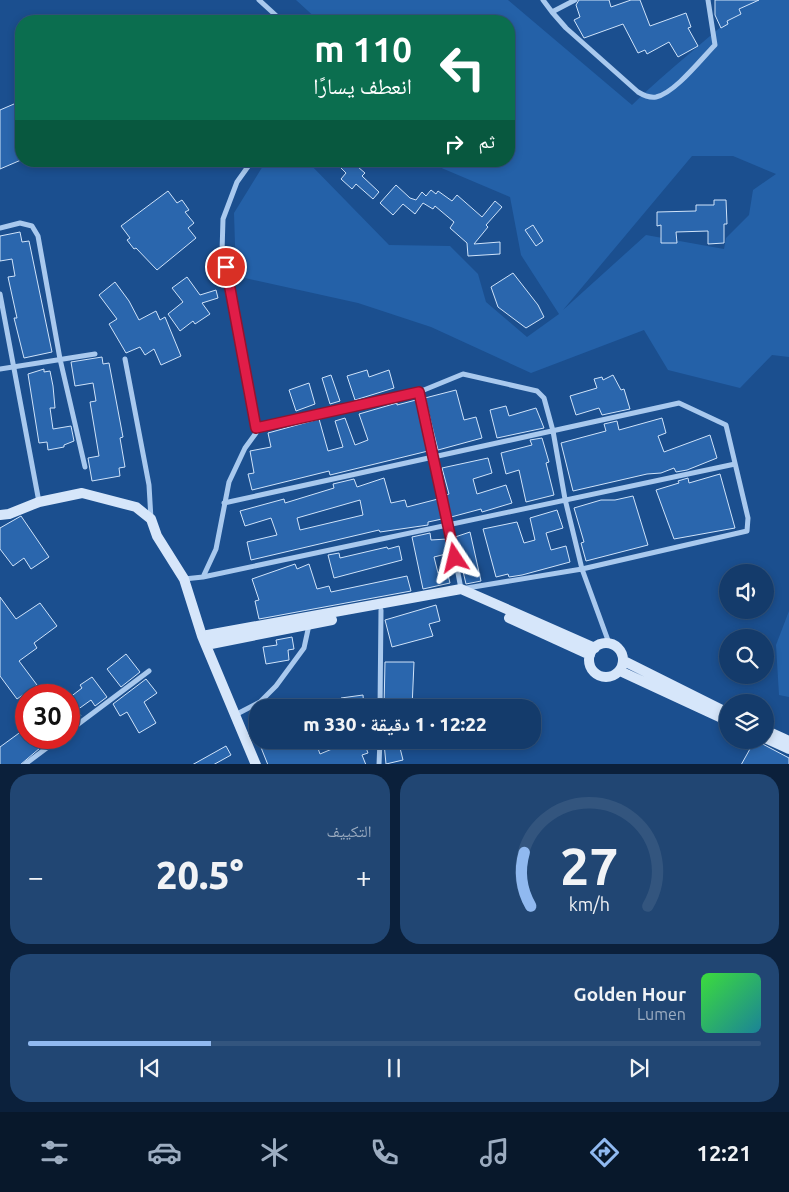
<!DOCTYPE html>
<html lang="ar">
<meta charset="utf-8">
<style>
:root{--surface:#143b6b;--page:#214673;--text:#f1f3f6;--muted:#9dadc1;--line:#33557e;--accent:#90b9f0}
body{margin:0;font-family:Ubuntu,"Noto Naskh Arabic",sans-serif;background:var(--page);color:var(--text);direction:rtl;height:100vh;display:flex;flex-direction:column;font-size:19px;white-space:nowrap}
*{box-sizing:border-box;margin:0}
p{font-size:16px;color:var(--muted)}
.icon{flex:none;width:28px;height:28px;fill:none;stroke:currentColor;stroke-width:2;stroke-linecap:round;stroke-linejoin:round}
.map{position:relative;height:764px;overflow:hidden;direction:ltr}
.panel{display:flex;flex-direction:column;gap:10px;padding:10px;background:#0b203b;flex:1}
.panel>*{flex:none}
.top-card{position:absolute;left:15px;top:15px;width:500px;height:152px;border-radius:20px;box-shadow:0 2px 8px #0003,0 0 0 1px var(--line);direction:rtl;background:#0b6e4f;color:#fff;overflow:hidden}
.fabs{position:absolute;left:719px;top:564px;display:grid;gap:10px}
.fabs a{display:grid;place-items:center;width:55px;height:55px;border-radius:50%;background:var(--surface);box-shadow:0 2px 8px #0003,0 0 0 1px var(--line);font-size:25px}
.speed{position:absolute;left:15px;top:684px;display:flex;gap:10px;font-size:25px;font-weight:700;text-align:center}
.speed>*{display:grid;place-content:center;width:65px;height:65px;border-radius:50%;background:var(--surface);box-shadow:0 2px 8px #0003,0 0 0 1px var(--line);line-height:1}
.speed .limit{border:8px solid #d22;background:#fff;color:#111}
.pin{position:absolute;display:grid;place-items:center;width:42px;height:42px;color:#fff;margin:-21px;border:2px solid #fff;border-radius:50%;box-shadow:0 1px 5px #0007}
.me{position:absolute;width:55px;margin:-28px;rotate:350deg;stroke-linejoin:round;filter:drop-shadow(0 0 4px #0008)}
.turn{display:flex;align-items:center;gap:18px;height:105px;padding:0 20px;font-size:22px}
.turn .icon{width:65px;height:65px;stroke-width:2.5}
.turn b{display:block;font-size:35px;line-height:42px}
.then{display:flex;align-items:center;height:48px;padding:0 20px;background:#0003;gap:10px;font-size:19px}
.big{font-size:38px;font-weight:800;line-height:1.1}
.panel .widget{flex:1;display:flex;flex-direction:column;justify-content:center;gap:8px;min-width:0;padding:0 18px;border-radius:20px;background:var(--page)}
.panel .dial{align-items:center;gap:0}
.dial svg{height:130px;overflow:visible;fill:none;stroke:var(--line);stroke-width:7;stroke-linecap:round;text-anchor:middle}
.dial text{fill:var(--text);stroke:none}
.song{display:flex;align-items:center;gap:15px}
.cover{width:60px;height:60px;border-radius:8px;background:linear-gradient(135deg,hsl(120 70% 55%),hsl(190 70% 35%))}
.played{height:5px;border-radius:2px;background:linear-gradient(90deg,var(--accent) 25%,var(--line) 25%)}
.keys{display:flex;justify-content:space-around;direction:ltr}
.heat{display:flex;justify-content:space-between;align-items:center;font-size:28px;direction:ltr}
.panel .tiles{flex:1;display:grid;gap:10px;grid-template-columns:1fr 1fr}
.widget:last-child{grid-column:span 2}
.trip{position:absolute;left:249px;top:699px;width:292px;height:50px;border-radius:20px;background:var(--surface);box-shadow:0 2px 8px #0003,0 0 0 1px var(--line);font-weight:800;line-height:50px;text-align:center;direction:rtl}
.menu{display:flex;height:80px;justify-content:space-around;align-items:center;background:#08182b;color:var(--muted)}
.menu .icon{width:35px;height:35px}
.menu .current{color:var(--accent)}
.menu b{font-size:22px;color:var(--text)}
.map>svg:first-child{display:block}
</style>
<div class="map">
<svg width="789" height="765" viewBox="0 0 789 765">
<rect width="100%" height="100%" fill="#1b4f8f"/>
<path fill="#2461a8" fill-rule="evenodd" d="M296,0H508L632,105C670,68 712,36 751,0H789V357L772,355L740,388L668,370L644,330L531,373L431,327L358,303L236,276L234,213L266,161H307L389,245L450,246L478,274L486,302L527,337L559,314L521,255L510,197L425,161H509V21H319ZM692,156H733L776,174L753,190L749,215L726,238L724,249L646,235L563,310Z
M789,611V697L779,695L776,645Z"/>
<path fill="#2a66ad" stroke="#cfe3fa" fill-rule="evenodd" d="M579,0H609L611,7L631,0H640L650,26L686,13L691,27L688,28L698,46L678,57L669,42L647,54L645,50L638,53L623,24L584,38L574,20L580,17L576,5Z
M715,0H759L739,9L741,14L727,21L728,24L721,28L715,15Z
M21,101V160L0,169V110Z
M334,161H351L365,173L362,176L379,192L373,199L356,184L352,189L341,179L346,173Z
M396,185L410,198L416,200L422,192L426,196L431,190L436,194L438,191L452,201L457,195L482,217L495,201L502,207L486,225L488,227L474,244L500,242V254L468,256L467,243L450,228L454,222L435,206L433,209L423,203L415,214L403,204L393,215L380,203Z
M168,191L177,203L182,200L189,210L185,212L194,223L188,228L196,238L157,270L136,248L134,249L127,240L130,238L121,226Z
M714,200H726L727,224H724V243L708,244V231L676,232L677,243H661V225L657,226V212L696,211V205H714Z
M533,225L543,241L536,246L525,230Z
M20,232L22,242L29,241L52,352L24,358L14,318H17L8,277L15,276L12,259L0,261V236Z
M513,273L538,305L544,317L526,328L498,307L491,287Z
M187,277L200,295L216,290L218,298L202,303L210,314L195,324L193,321L180,331L168,314L183,302L172,288Z
M115,282L129,301L139,320L156,311L160,320L165,317L181,356L161,365L154,349L145,355L140,347L126,353L109,324L117,319L99,295Z
M102,357L103,364L109,363L123,437L120,438L125,467L119,468L120,476L92,481L88,458L99,456L90,402L96,401L93,383L75,386L71,362Z
M44,369V372L50,371L53,386L55,408H50L53,429L71,426L74,441L64,445V447L48,450L47,442L39,443L28,374Z
M367,370L369,377L389,370L394,388L355,400L347,376Z
M331,375L340,401L330,404L322,378Z
M613,375L621,390L624,389L630,409L602,415L599,408L576,415L570,396L597,388L594,379L602,377L603,380Z
M309,383L315,404L296,411L289,390Z
M456,390L464,420L476,417L482,438L438,450L425,398Z
M416,400L428,451L330,475L329,471L252,490L248,474L254,473L250,451L271,447L268,433L319,419L328,451L343,447L335,421L345,418L355,445L368,440L359,414L397,403V405Z
M506,406L509,416L536,408L544,428L497,438L490,410Z
M662,418L666,433L658,436L664,452L710,435L717,458L687,470L676,472L674,468L661,473L647,474L573,491L561,443L606,431L604,424L617,421L619,430Z
M542,438L549,462L546,463L554,495L526,502L519,470L506,474L501,453L532,445L530,440Z
M488,458L492,473L473,479L477,494L506,485L512,503L482,512L481,509L451,517L446,495L449,494L442,468Z
M720,474L735,528L674,539L656,490L679,483L678,481L688,478L689,483Z
M384,478L391,503L405,500L407,507L438,499L442,519L428,522V525L380,532L379,530L251,560L247,542L277,535L271,518L245,526L240,511L284,499L285,503L334,488L333,484L354,479L357,487ZM360,500L363,515L300,530L297,518Z
M633,496L648,545L586,561L581,543L584,542L574,508L601,500H615Z
M557,510L563,528L546,533L551,550L566,546L570,562L522,575L509,577L508,574L496,577L483,529L517,522L524,543L535,540L530,518Z
M21,516L49,557L31,569L24,558L13,566L0,549V528Z
M470,532L481,581L466,584L455,537Z
M430,533L431,540L447,539L450,553L434,557L438,573L447,571L450,583L423,589L412,537Z
M399,546L402,560L334,578L328,555L339,553L340,558L387,547L388,549Z
M295,564L297,569L309,564L317,589L329,586L331,592L407,576L411,591L259,619L255,601L259,600L252,579Z
M0,597L16,619L40,603L57,626L34,643L37,648L19,661L37,685L17,699L0,676Z
M436,605L440,621L429,624L433,636L392,647L385,620Z
M292,637L294,649L288,650L289,660L266,664L263,647L277,645L276,640Z
M126,654L140,672L121,687L107,669Z
M385,662H414L412,708H384Z
M92,677L107,697L95,706L91,700L77,710L81,716L69,726V698L82,688L80,685Z
M146,679L157,693L144,702L156,723L139,733L127,712L120,716L113,704Z
M363,695L364,708H343L341,698Z
M26,728V738H44L47,742L20,765H0V747Z
M258,740H315L320,754L344,744L342,740H363L368,753L362,755L366,765H268Z
M398,740L403,760L386,764L384,743Z
M755,740L789,758V765H741Z
M226,746L231,755L213,765H192Z"/>
<g fill="none" stroke-linecap="round" stroke-linejoin="round">
<path stroke="#a9c9ee" stroke-width="5" d="M259,0L282,21
M543,0L552,12
M575,0L552,12L566,28L638,92C643,95 650,98 656,97C675,93 702,58 715,45L708,0
M0,228L20,223L32,226L38,236L60,359L85,467
M0,294L39,502
M125,359L149,485L151,519
M0,369L95,354
M256,428L419,392L463,374L537,391L544,398L553,431L565,499L582,569L609,643
M224,503L679,403L726,425L748,518L747,531L582,569L461,589C449,523 433,458 419,392
M203,577L735,464
M184,579L203,577L216,549L229,482L245,448L256,433L251,394L222,252L223,219L237,182L252,161
M380,708L381,610
M235,715L260,702L276,686L304,648L309,625
M69,731L149,671
M24,765L60,738
M379,765L380,740"/>
<path stroke="#d6e6fa" stroke-width="10" d="M0,515L9,514L39,502L82,493L136,507L151,519L157,536L184,579L202,636L256,765
M509,618L590,655
M202,636L461,589L595,648
M589 660a17 17 0 1 1 34 0a17 17 0 1 1-34 0Z
M206,645L332,620
M624,661L728,713
M620,671L728,721
M765,730L789,741
M765,738L789,749"/>
</g>
<g fill="none" stroke-linecap="round" stroke-linejoin="round">
<g stroke="#92132f" stroke-width="12">
<path id="route" d="M226,267L256,428L419,392L455,558"/>
</g>
<use href="#route" stroke="#e11d48" stroke-width="9"/>
</g>
</svg>
<div class="fabs">
<a><svg class="icon" aria-label="sound" viewBox="0 0 24 24"><path d="M4 9h4l5-4v14l-5-4H4zM17 9q2 3 0 6"/></svg></a>
<a><svg class="icon" aria-label="search" viewBox="0 0 24 24"><circle cx="10" cy="10" r="6"/><path d="M15 15l6 6"/></svg></a>
<a><svg class="icon" aria-label="layers" viewBox="0 0 24 24"><path d="M12 4l9 5-9 5-9-5zM3 14l9 5 9-5"/></svg></a>
</div>
<div class="speed"><div class="limit">30</div></div>
<div class="pin" style="left:226px;top:267px;background:#d93025"><svg class="icon" aria-label="arrive" viewBox="0 0 24 24"><path d="M6 21V4h12l-3 4 3 4H6"/></svg></div>
<svg class="me" style="left:455px;top:558px" viewBox="-20 -20 40 40"><path d="M0-17L14 15 0 8-14 15z" fill="#e11d48" stroke="#fff" stroke-width="4"/></svg>
<div class="trip">12:22 · 1 دقيقة · 330 m</div>
<div class="top-card">
<div class="turn"><svg class="icon" aria-label="left" viewBox="0 0 24 24"><path d="M17 20v-9H6M10 6l-5 5 5 5"/></svg><div><b>110 m</b>انعطف يسارًا</div></div>
<div class="then">ثم<svg class="icon" aria-label="right" viewBox="0 0 24 24"><path d="M7 20v-9h11M14 6l5 5-5 5"/></svg></div>
</div>
</div>
<section class="panel">
<div class="tiles">
<div class="widget dial"><svg viewBox="0 0 100 80">
<path d="M14 69A42 42 0 1 1 86 69"/>
<path d="M14 69A42 42 0 0 1 10 36" stroke="#90b9f0"/>
<text x="50" y="56" font-size="32" font-weight="700">27</text>
<text x="50" y="72" font-size="11">km/h</text>
</svg></div>
<div class="widget"><p>التكييف</p>
<div class="heat"><a>−</a><b class="big">20.5°</b><a>+</a></div>
</div>
<div class="widget">
<div class="song"><i class="cover"></i><div><b>Golden Hour</b><p>Lumen</p></div></div>
<div class="played"></div>
<div class="keys"><svg class="icon" aria-label="previous" viewBox="0 0 24 24"><path d="M18 5L8 12l10 7zM5 5v14"/></svg><svg class="icon" aria-label="pause" viewBox="0 0 24 24"><path d="M8 5v14M16 5v14"/></svg><svg class="icon" aria-label="next" viewBox="0 0 24 24"><path d="M6 5l10 7-10 7zM19 5v14"/></svg></div>
</div>
</div>
</section>
<nav class="menu">
<b>12:21</b>
<svg class="icon current" aria-label="directions" viewBox="0 0 24 24"><path d="M12 3l9 9-9 9-9-9zM9 14v-3h6M13 9l2 2-2 2"/></svg>
<svg class="icon" aria-label="music" viewBox="0 0 24 24"><path d="M9 18V5l10-2v13"/><circle cx="6" cy="18" r="3"/><circle cx="16" cy="16" r="3"/></svg>
<svg class="icon" aria-label="phone" viewBox="0 0 24 24"><path d="M5 4h4l2 5-3 2q2 4 5 5l2-3 5 2v4C11 20 4 13 5 4z"/></svg>
<svg class="icon" aria-label="climate" viewBox="0 0 24 24"><path d="M12 3v18M4 7l16 10M4 17L20 7"/></svg>
<svg class="icon" aria-label="car" viewBox="0 0 24 24"><path d="M5 17H2v-5l4-1 3-4h7l3 4 3 1v5h-3M9 17h6M6 11h13"/><circle cx="7" cy="17" r="2"/><circle cx="17" cy="17" r="2"/></svg>
<svg class="icon" aria-label="filters" viewBox="0 0 24 24"><path d="M4 7h16M4 17h16"/><circle cx="9" cy="7" r="2"/><circle cx="15" cy="17" r="2"/></svg>
</nav>
